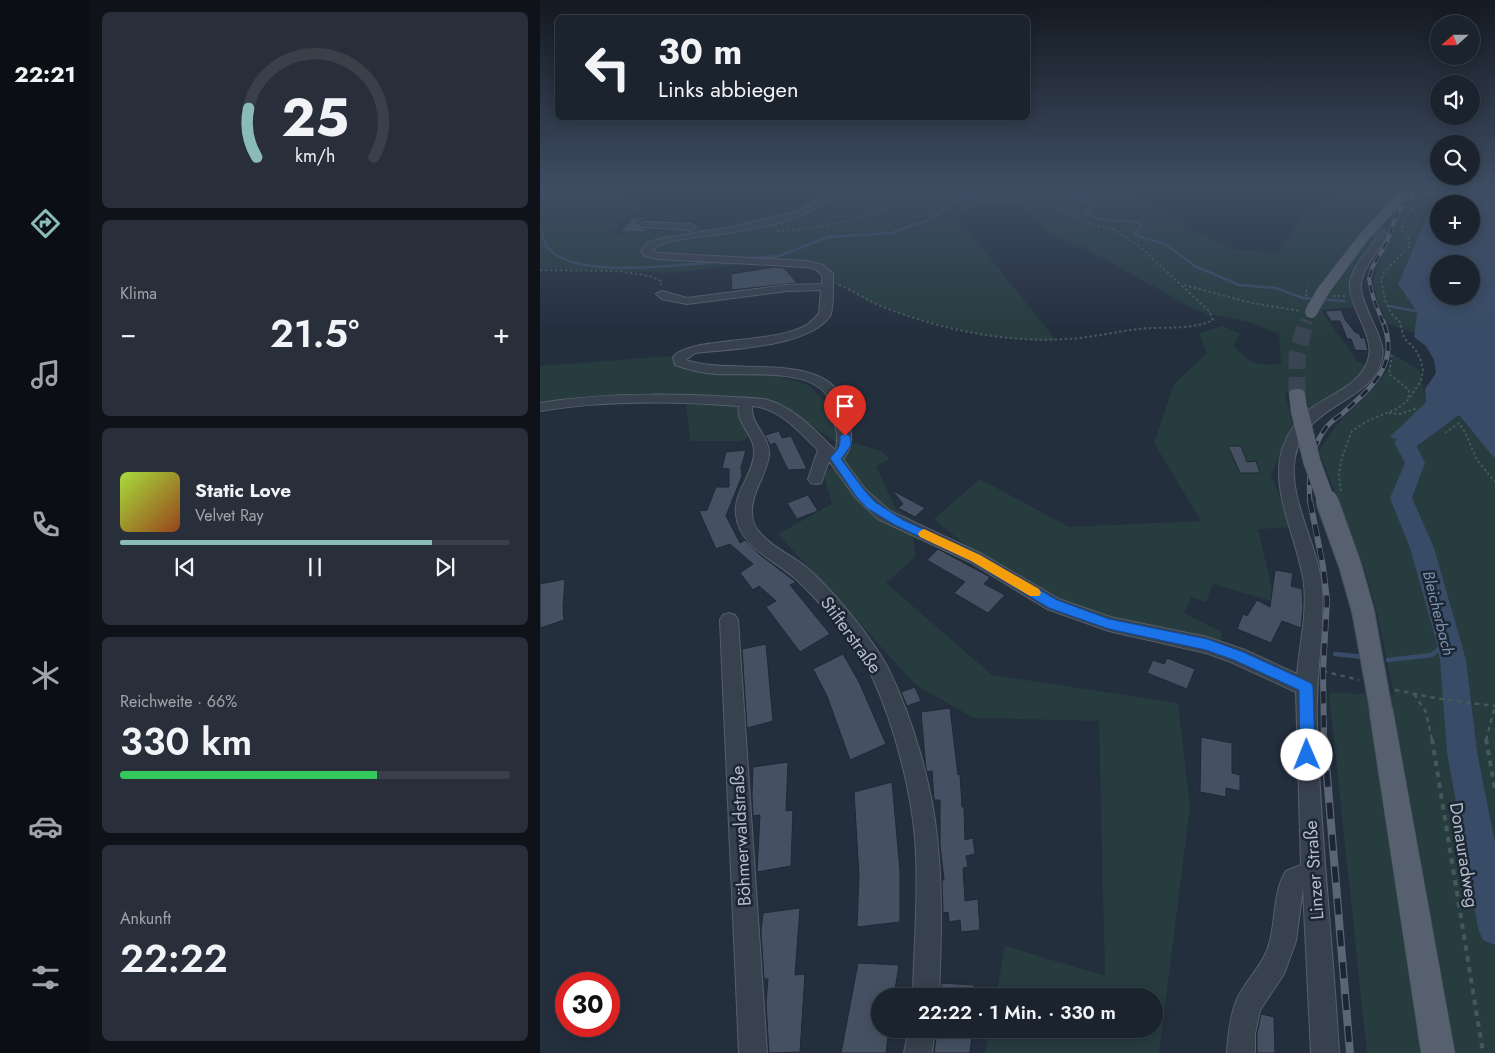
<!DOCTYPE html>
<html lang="de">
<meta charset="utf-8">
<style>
:root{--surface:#1b232e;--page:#282f3a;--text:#f1f3f6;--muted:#a0a4aa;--line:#39404a;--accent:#8bbbb9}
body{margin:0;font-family:Jost,sans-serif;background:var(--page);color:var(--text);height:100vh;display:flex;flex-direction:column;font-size:19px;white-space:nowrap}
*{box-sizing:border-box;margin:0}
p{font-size:16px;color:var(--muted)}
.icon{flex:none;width:28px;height:28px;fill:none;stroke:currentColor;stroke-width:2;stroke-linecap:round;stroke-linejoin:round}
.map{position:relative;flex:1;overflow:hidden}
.side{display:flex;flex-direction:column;gap:12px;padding:12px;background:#0f1319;width:450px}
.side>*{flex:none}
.hud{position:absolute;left:15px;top:15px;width:475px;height:105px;border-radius:8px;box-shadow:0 2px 12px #0003,0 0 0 1px var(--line);background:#1b232e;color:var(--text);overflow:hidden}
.needle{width:32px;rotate:249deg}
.buttons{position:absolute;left:890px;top:15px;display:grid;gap:10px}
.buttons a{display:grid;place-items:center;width:50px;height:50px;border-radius:50%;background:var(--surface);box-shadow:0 2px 12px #0003,0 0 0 1px var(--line);font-size:25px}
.speed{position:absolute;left:15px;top:972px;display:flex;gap:10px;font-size:25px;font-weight:700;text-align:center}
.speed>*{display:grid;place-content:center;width:65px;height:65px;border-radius:50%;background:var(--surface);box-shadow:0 2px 12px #0003,0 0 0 1px var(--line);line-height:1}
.speed .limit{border:8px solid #d22;background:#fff;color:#111}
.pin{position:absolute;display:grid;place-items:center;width:42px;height:42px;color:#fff;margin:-51px -21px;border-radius:50% 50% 50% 0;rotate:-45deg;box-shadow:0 0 5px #0007}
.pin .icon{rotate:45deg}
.me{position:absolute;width:55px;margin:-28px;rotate:359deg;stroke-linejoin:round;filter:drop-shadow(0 0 4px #0008)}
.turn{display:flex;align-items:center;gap:18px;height:105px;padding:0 20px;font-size:22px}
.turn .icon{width:65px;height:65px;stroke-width:2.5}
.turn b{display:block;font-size:35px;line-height:42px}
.big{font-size:38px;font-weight:600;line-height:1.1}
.side .tile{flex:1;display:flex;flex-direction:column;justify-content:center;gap:8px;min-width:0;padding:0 18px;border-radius:8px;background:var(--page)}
.side .dial{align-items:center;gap:0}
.dial svg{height:130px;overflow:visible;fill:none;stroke:var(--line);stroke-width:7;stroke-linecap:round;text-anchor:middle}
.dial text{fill:var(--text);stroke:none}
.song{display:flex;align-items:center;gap:15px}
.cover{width:60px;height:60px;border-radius:8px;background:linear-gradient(135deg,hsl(80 70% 55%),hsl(20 70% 35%))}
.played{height:5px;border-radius:2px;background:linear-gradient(90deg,var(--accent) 80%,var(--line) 80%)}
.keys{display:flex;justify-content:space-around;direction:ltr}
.heat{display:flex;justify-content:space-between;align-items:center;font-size:28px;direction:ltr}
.charge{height:8px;border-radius:4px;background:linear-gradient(90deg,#34c759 66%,var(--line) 0)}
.trip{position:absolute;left:331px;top:988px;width:292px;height:50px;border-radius:25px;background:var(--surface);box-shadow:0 2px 12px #0003,0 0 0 1px var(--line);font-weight:600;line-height:50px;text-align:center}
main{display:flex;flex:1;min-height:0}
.tabs{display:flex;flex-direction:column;width:90px;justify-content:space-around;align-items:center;background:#0b0e12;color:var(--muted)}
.tabs .icon{width:35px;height:35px}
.tabs .selected{color:var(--accent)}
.tabs b{font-size:22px;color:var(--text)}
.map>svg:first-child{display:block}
</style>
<main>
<nav class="tabs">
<b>22:21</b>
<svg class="icon selected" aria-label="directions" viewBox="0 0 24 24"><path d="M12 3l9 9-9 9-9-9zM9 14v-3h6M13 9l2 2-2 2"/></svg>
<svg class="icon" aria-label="music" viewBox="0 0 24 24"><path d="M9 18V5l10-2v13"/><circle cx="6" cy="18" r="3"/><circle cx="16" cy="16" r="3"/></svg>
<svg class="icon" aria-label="phone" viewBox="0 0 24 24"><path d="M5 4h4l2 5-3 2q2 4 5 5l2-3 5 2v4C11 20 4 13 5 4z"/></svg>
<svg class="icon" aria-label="climate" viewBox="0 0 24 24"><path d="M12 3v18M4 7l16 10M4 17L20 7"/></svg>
<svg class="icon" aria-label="car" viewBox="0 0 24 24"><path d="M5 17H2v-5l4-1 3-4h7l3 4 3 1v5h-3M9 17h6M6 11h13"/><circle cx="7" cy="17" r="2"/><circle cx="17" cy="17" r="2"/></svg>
<svg class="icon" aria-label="filters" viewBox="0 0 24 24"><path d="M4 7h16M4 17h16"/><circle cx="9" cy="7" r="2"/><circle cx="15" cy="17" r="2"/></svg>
</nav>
<section class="side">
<div class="tile dial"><svg viewBox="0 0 100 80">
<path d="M14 69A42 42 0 1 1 86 69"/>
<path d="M14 69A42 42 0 0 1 9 39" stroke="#8bbbb9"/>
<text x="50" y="56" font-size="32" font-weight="700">25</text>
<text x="50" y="72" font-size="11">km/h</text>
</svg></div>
<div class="tile"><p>Klima</p>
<div class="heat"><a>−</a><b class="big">21.5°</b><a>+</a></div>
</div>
<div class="tile">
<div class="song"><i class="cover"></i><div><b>Static Love</b><p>Velvet Ray</p></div></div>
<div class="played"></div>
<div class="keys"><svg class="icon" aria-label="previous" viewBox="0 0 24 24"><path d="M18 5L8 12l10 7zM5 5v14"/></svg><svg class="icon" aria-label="pause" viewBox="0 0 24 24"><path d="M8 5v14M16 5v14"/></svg><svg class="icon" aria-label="next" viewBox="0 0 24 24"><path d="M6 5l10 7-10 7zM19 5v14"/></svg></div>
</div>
<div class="tile"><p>Reichweite · 66%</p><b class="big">330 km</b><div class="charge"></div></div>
<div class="tile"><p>Ankunft</p><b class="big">22:22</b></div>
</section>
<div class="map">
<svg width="955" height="1053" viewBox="0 0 955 1053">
<rect width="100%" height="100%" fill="#242f3e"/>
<path fill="#263c3f" d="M0,185H54L80,188L101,211L88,215L70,234L223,226L263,213L297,197L322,192L331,185H585L592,189L595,200L692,249L737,253L765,214L820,185H915L889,212L858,284L877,312L875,333L848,324C832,288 829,285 845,248L835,245L814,272L815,307L781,310L818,362L829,365L815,383L769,411L766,394L745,392L752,424L731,475L752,527L718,529L735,602L673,584L666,602L651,597L644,613L682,632L680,649L518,609L457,571L394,519L440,479L529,527L661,521L614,443L634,384L667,353L659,333L682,326L700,333L693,346C711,364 717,366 741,364L739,334L709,322L668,314L654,309L546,249L506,232L481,203L435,205L407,221L425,227L516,340L497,341L444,335L414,328L360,313L324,299L303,285L291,284L292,276L290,270L277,263L232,260L133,273L0,268Z
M854,355L880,370L886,402L851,437L877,447L919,415L955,459V1053H827L789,693L854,695L837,613L824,567L779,451C787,439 795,426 805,416C826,395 843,384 854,355Z
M130,356L136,364L143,369L231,374L268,385L291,408L297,443L249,411L207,397L199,414L213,435L200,441H150L146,402L0,408V366Z
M314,443L341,451L350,459L336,466L356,509L372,519L375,557L346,583L452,675L638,703L650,807L619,1053H445L450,1029H615V996H456L465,946L565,976L559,721L434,718L376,685L238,534L292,504L284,475Z"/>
<path fill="#394c67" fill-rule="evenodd" d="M915,185H955V459L919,415L876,447L850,437L886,402L885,389L896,373L894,360L886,346L874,337L877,312L858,284L889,212ZM899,204H931V236H899ZM899,264H931V296H899Z"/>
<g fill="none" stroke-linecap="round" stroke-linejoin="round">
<path stroke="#394c67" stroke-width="2.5" d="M507,185L552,204L547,213C564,225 581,218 600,223L602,226L594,233L595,235L625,244L655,266L699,285L736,288L763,298L774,299
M0,228C3,234 4,244 9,249C36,279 136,265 174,262
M211,258L239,256L288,237L351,233L386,221L428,194L493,185
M781,299L805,301
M849,306L881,312"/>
<path stroke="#394c67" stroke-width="4.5" d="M795,654L823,657
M848,660L892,655L909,640"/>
<path fill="#394c67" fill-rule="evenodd" d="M887,416L894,418L897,422L875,443L885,463L872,498L894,548L926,660L937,752L955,843V945L943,940L938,928L907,752L900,660L896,640L870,548L850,498L865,463L854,442L880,418Z"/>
</g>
<path fill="#455162" stroke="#1f2835" d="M94,217L120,219L103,220L97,223L99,228L109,229L106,232H80Z
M234,267L244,268L257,283L192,290L191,274Z
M801,310L806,321L816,333H819L821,338H825L828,351L815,350L811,339H807L800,321H791L785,311Z
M239,431L242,438L251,436L267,469L248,470L235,443L230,445L225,435Z
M688,446H701L707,462L716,461L720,473H700Z
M206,450L201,468L202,476L186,516L200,543L205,540L220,555L256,582L250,585L290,634L260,652L226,607L236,601L219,586L213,590L200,573L213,564L190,544L176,549L159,511L167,510L176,487H189V469L182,468L186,452Z
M352,490L385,508L375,517L358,508L363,504Z
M268,495L278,511L257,519L247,503Z
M398,549L450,577L444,584L465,595L448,613L414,593L425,582L387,560Z
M735,570L753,573L751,586L762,589L763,606L761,628L742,621L731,643L697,629L703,614L707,616L717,600L730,607Z
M25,579L23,607L24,620L0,628V584Z
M226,644L233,721L207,728L202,649Z
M303,654L319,682L346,744L310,760L287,696L273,669Z
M627,658L655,669L647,689L607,673L613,660L624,664Z
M375,687L381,701L367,706L361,692Z
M410,708L418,775L420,774L422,807H424L425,840L433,838L435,854L426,856L428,867L423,868L425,901L438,899L440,930L421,932L420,920L409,922L408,912L403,913L402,880H404L400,845V800H394L392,771L387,772L386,769L381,712Z
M661,737L692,743V773L700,775V791L686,788V797L660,792Z
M248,762L246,811L253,810L251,866L217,872L220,815L213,816L212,794L213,767Z
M352,782L360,871V922L317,927L319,875L314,792Z
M260,908L255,975L265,974L260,1052L229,1053L226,1003L228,979H224L221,932L223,913Z
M318,963L359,965L354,996H340V1029H349L346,1053H301Z
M401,983L434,985V996H401Z
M721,1014L734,1017L735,1053H717V1034Z
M407,1029H420L419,1033L432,1034L430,1053H394L397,1031L407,1032Z"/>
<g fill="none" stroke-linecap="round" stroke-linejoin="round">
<path stroke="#3a4453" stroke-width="12" stroke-dasharray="12 6" stroke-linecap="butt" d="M766,323L767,320"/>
<path stroke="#3a4453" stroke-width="17" stroke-dasharray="17 8" stroke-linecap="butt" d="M757,394V356L766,321"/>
<g stroke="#565f6c" stroke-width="2">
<path id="minor" d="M292,185H301C273,227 197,231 151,238C139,240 121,241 112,251L118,253L266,261L283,265L293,274C293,283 294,309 290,316C269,347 190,349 155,353L146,360C188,375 268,354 297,390C304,398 305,409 308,419C312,434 314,446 303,459L325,489L350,511L442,554L519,599L570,617L667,637L705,650L757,674C760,644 767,613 764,584C759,541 728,489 743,447C748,433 757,419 769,410C788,395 820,386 828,360C836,338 811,310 810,288C808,271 827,252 836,239L837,235L829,229V225H837L847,234L846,239C837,252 819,272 821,289C822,301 833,321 838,334C841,343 844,349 842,359C831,404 766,402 755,457C747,499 779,545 782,588C785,632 775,678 777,723C780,833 793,943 799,1053H771L763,888L756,941L744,974L720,1010L715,1034V1053H687C688,1035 690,1014 698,997C708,977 725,963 730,941C736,917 733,892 746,871L761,865L756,692L691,662L666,653L569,631L507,609L430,562L338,519L315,497L289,461L281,483L276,484L271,483L268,479L278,450C259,432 240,408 212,406C210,425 230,435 229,455C227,475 211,492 212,513C212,520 215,528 220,533C233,548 251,555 266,567C292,589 333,639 349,670C372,717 392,785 397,837C403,890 401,943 399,996H373C374,943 379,891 375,838C371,789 354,725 334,681C320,649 284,606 259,582C238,561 200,549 196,515C193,493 213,475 214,454C216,435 195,424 199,406C132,401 66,400 0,411V403C74,391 149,394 224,399C254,406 274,430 295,450C300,439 295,427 293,416C292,409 291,400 286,394C266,368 207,376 176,374C162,373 149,370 135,365L133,357C150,336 236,345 268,324C272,321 276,317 279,313L281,290L247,291L147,304L122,299L116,294L122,291L147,298L247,285L282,284V275L275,269L266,267L118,259L105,256L101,251L107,243L119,239L203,225L205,223C235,216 272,214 292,185Z
M103,222L151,224L156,227L151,230L100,227L98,225Z
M189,613L195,615L198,620L227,1053H199L180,620L183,615Z
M369,1029H395L392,1053H364Z"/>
</g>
<g stroke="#414a57" stroke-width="1">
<path id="major" d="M866,185H878L827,241L788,294H778L776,291L778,288L819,235Z
M757,389L763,390L765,394L767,409L765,413L759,414L753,413L751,409L749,394L751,390Z
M841,699L850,702L853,710L915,1053H881L829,710L832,702Z"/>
</g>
<path stroke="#44595c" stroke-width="2" stroke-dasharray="2.5 2.5" stroke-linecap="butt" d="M237,231C290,227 348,216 393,185
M0,270L79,271L109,276L121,281V285
M299,285C314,291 328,301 343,307C401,329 464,343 526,339C550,338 574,332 598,329C623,326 649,331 673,320L669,311L598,245L571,228L553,225L522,208L498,185
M644,285L712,303L760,311
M767,296L765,294L769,287
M793,296H805
M848,353L852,354L849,374L869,390L868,400
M849,413L860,414L878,408
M905,433L919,423L925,432L937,460L955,482
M801,491L799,474L802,457L812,431L829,420L857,409L868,400L881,381L883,370L880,358L875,349L864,338L860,322L851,313L846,303L841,280L844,272L870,246L869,239L861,230C867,207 884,196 903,185"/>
<path stroke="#44595c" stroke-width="2.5" stroke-dasharray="4.5 4.5" stroke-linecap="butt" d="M783,671L819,680
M855,690L901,699L955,706
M874,694L886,712L892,740
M946,740L955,706"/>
<path stroke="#44595c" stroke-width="4" stroke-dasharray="5.5 5.5" stroke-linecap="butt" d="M892,739L943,1053
M946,739L955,790"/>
<use href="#minor" fill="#38414e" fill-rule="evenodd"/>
<use href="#major" fill="#56606e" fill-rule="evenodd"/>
<g stroke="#5a6575" stroke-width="4">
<path id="rail-far3" d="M843,323L833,297L829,279L832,268L847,242L857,214L883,185"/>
</g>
<g stroke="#5a6575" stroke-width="5">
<path id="rail-far2" d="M770,503C768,477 769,451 785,429C789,423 796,418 802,414C832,386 860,366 843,321"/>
</g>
<g stroke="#5a6575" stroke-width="6">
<path id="rail-far1" d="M770,501L783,566L787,600L783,671L784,740"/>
</g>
<g stroke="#5a6575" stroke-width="8">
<path id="rail" d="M784,739L810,1053"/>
</g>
<use href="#rail-far3" stroke="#1d2633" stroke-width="2.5" stroke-dasharray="8" stroke-linecap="butt"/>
<use href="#rail-far2" stroke="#1d2633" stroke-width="3" stroke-dasharray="9" stroke-linecap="butt"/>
<use href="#rail-far1" stroke="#1d2633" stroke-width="4.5" stroke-dasharray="12" stroke-linecap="butt"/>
<use href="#rail" stroke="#1d2633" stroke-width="5.5" stroke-dasharray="16" stroke-linecap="butt"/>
<g stroke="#414a57" stroke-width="13" stroke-linecap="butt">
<path id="major-bridge-far2" d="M771,312L783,291"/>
</g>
<g stroke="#414a57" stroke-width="18" stroke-linecap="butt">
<path id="major-bridge-far1" d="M759,409L772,462L787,503"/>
</g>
<g stroke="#414a57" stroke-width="24" stroke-linecap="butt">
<path id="major-bridge" d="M787,501L810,565L823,611L841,710"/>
</g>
<use href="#major-bridge-far2" stroke="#56606e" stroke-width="12"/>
<use href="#major-bridge-far1" stroke="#56606e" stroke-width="17"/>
<use href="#major-bridge" stroke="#56606e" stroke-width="22"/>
</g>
<linearGradient id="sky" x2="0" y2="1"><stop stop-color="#141a22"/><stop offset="0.56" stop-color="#3f4d63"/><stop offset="1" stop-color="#3f4d63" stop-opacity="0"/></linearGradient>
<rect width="955" height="333" fill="url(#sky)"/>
<path fill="#1a73e8" stroke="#114b97" d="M305,433L310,436L311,445L301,459L324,490L335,502L363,520L440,555L517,600L569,619L667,639L703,652L771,683L773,687L775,755L773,760L767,762L762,760L760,755L759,690L694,660L666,650L569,629L509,608L431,561L355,525L327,508L316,496L290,458C297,450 301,448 300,436Z"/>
<path fill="#f59e0b" d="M384,529L440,555L499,589L501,593L499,596H490L431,561L380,537L378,534L380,531Z"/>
<g text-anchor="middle" stroke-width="5" stroke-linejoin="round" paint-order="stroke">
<g font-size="16" font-style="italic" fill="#7c92b1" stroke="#1d2633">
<text transform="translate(899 613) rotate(76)" y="6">Bleicherbach</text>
</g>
<g font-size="18" fill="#b4bcc9" stroke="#1d2633">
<text transform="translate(311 635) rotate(54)" y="6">Stifterstraße</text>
<text transform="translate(201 836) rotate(-93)" y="6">Böhmerwaldstraße</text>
<text transform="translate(924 855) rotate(81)" y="6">Donauradweg</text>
<text transform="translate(774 870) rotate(-94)" y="6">Linzer Straße</text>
</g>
</g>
</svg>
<div class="buttons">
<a><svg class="needle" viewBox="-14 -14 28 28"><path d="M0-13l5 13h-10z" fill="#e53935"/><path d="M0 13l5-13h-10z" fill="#a0a4aa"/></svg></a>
<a><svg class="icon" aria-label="sound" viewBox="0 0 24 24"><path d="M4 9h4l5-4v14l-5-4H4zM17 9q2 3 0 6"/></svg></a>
<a><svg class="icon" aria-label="search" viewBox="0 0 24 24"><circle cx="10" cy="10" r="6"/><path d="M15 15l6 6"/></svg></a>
<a>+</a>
<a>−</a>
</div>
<div class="speed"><div class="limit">30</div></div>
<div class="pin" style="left:305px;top:436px;background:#d93025"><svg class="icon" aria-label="arrive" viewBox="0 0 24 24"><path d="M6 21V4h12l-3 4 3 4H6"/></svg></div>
<svg class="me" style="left:767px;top:755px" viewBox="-20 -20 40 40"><circle r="19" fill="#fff"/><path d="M0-13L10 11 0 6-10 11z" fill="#1a73e8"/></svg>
<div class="trip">22:22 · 1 Min. · 330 m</div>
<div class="hud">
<div class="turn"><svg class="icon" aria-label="left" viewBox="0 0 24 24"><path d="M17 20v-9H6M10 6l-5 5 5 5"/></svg><div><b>30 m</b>Links abbiegen</div></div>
</div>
</div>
</main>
